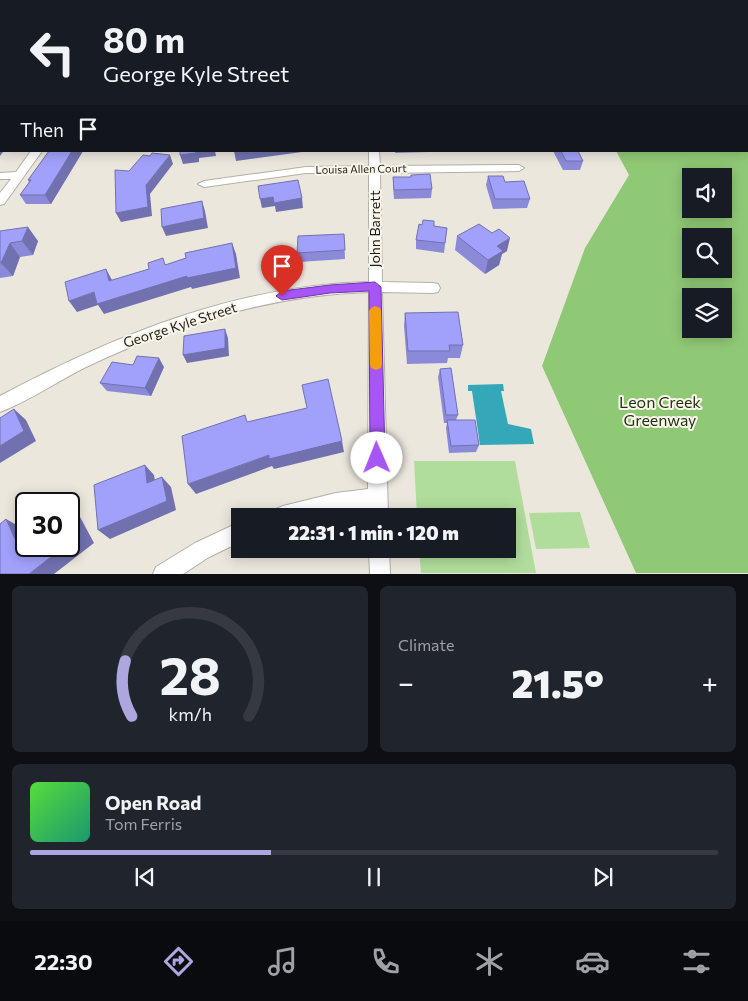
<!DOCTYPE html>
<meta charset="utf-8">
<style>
:root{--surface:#171b24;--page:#20242c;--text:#f1f3f6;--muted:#9ea1a6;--line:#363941;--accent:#aea7df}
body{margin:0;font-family:Commissioner,sans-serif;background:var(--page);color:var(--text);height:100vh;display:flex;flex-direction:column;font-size:19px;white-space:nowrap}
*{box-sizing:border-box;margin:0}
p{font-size:16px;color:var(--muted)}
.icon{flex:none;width:28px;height:28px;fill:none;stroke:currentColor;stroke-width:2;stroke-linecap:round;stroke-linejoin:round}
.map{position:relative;height:574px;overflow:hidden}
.sheet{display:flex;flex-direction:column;gap:12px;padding:12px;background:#0d0f14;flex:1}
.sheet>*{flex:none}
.guide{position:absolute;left:0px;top:0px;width:749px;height:152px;box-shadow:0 2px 12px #0003;background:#171b24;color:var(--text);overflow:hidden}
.fabs{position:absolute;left:682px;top:168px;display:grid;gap:10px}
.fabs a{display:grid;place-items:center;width:50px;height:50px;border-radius:0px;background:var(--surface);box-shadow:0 2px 12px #0003;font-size:25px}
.speed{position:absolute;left:15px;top:492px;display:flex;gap:10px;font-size:25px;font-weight:700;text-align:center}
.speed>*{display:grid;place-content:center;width:65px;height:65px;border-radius:50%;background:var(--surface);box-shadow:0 2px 12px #0003;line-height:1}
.speed .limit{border:2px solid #111;border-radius:8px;background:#fff;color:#111}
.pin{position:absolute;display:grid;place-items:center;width:42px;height:42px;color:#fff;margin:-51px -21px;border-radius:50% 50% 50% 0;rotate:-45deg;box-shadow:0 0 5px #0007}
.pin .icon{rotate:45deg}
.me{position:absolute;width:55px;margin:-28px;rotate:359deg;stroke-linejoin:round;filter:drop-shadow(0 0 4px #0008)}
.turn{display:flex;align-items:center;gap:18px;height:105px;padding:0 20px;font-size:22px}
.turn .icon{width:65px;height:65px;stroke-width:2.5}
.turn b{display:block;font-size:35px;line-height:42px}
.then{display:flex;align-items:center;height:48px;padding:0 20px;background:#0003;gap:10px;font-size:19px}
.big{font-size:38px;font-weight:800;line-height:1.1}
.sheet .widget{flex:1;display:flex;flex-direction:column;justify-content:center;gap:8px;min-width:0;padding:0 18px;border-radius:8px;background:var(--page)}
.sheet .dial{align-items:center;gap:0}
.dial svg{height:130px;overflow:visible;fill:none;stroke:var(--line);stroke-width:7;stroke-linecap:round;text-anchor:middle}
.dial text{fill:var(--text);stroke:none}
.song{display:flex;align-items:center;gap:15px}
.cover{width:60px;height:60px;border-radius:8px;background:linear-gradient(135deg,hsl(110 70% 55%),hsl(160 70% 35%))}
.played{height:5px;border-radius:2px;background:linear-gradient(90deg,var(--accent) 35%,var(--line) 35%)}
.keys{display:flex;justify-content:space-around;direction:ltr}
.heat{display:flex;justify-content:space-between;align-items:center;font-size:28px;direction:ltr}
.sheet .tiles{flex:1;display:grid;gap:12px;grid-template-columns:1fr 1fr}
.widget:last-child{grid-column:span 2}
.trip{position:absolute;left:231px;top:508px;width:285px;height:50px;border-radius:0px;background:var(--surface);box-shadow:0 2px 12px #0003;font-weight:800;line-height:50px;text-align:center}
.tabs{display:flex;height:80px;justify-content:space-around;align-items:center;background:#090b0e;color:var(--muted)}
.tabs .icon{width:35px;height:35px}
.tabs .selected{color:var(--accent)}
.tabs b{font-size:22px;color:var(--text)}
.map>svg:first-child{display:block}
</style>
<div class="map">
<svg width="748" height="574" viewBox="0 0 748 574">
<rect width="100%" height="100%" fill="#ebe7dd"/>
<path fill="#b0dd9c" d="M414,461H515L536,573H421L419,549H508V516H417Z
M580,512L590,548L536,549L529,513Z"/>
<path fill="#90c976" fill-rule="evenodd" d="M0,0H460L466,1H1L0,64Z
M748,70V573H636L542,366L585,248L629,175L616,151H748ZM691,176H724V209H691ZM691,236H724V269H691ZM691,296H724V329H691Z"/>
<path fill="#34a8b8" d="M503,384L504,391H501L508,424L531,429L534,444L480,445L472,391H468V385Z"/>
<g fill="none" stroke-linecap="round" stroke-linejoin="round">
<path fill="#34a8b8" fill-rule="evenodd" d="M340,0H357L358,1H341Z"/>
<g stroke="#b3b0a5" stroke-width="2">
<path id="street" d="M0,93H1V99H0Z
M31,151H42L4,204L0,205V193L11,179H0V173L16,172Z
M369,151H379L380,166L519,165L524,168L519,171L380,173L382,282L433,283L438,284L440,288L438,292L433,293L382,292L388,516H368V508L336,511L318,516H273L276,509L283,506L336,493L368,489L369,292C269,295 174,325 84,368C56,382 29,401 0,412V396C115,335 237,285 369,282V173H306L204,187L198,184L204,181L306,167L369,166Z
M240,522V542L209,557L183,574H153L156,567L195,543Z
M369,549H389L390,574H370Z"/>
</g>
<use href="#street" fill="#fff" fill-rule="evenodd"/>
</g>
<path fill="#8a8ad8" d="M49,151H83L51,204H26L20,195L29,182L28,180Z
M395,151H429V152L395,153Z
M553,151H578L583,161L580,170H563Z
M411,175L432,189L431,198L394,199L393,186V177H411Z
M488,176L505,182L530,199L527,208L493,209L486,185Z
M434,226L447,228L444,253L416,249V240Z
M0,231L38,241L33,255L20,257L13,276L0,278Z
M344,234L345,259L299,262L297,253Z
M457,236L507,251L502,254L499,265L485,274L455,250Z
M405,313L463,345L460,358H448L447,363L407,364L404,326Z
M164,367L151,396L107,391L100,383Z
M440,369L458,415L456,420L479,445L476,452L449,453L446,428L447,423H444L438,377Z"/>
<path fill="#7171b0" d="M1,138V151H4L0,156V140Z
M72,151H83L51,204L45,195Z
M196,151H215L216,156L199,158V162L183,164L180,155Z
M234,151H302V152L236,161Z
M170,155L173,164L150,194L152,216L121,222L116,213L146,185Z
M273,197L302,198L303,208L276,212L275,206L262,208L260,199Z
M202,201L205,211L208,228L166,236L162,227Z
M28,227L38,241L33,255L22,241Z
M510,238L507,251L502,254L499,265L485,274L488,260L497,246Z
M10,243L20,257L13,276L1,263Z
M232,243L236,254L240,278L192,289L191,287L104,314L98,305L77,312L69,301Z
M106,269L112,280L109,281Z
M225,329L228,338L229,356L187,363L183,355Z
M159,358L164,367L151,396L145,388Z
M14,409L26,420L36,441L0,463V446Z
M342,441L344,452L274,469L272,466L196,494L188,484L269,455Z
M145,465L154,475L157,493L147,483Z
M162,477L171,487L176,510L110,539L98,530Z
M69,508L79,515L94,543L54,574H29L65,546H69Z
M6,519L22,528L26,537L16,541Z"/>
<path fill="#a1a1fb" stroke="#7171b0" d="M1,102V138L0,140V104Z
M49,151H72L45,195H20L31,180H28Z
M180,151H196V153L180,155Z
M561,151H578L583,161H566Z
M152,153L170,155L146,185L148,207L116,213L115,170L129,171L143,155L150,156Z
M430,174L432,189L394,190L393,177H411V175Z
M488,176H503L505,182L524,181L530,199H495Z
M298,180L302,198L274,203L273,197L260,199L258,186Z
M202,201L204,218L162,227L161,209Z
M423,220L434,221V226L447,228L445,243L416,240L419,224L422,225Z
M479,224L492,233L499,229L510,238L497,246L503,251L488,260L457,236Z
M28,227L22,241L10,243L1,263H0V231Z
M344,234L345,250L297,253L298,236Z
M232,243L236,268L187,278V276L97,304L94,292L69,301L65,282L106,269L109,281L149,269L148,263L163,258L165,265L186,258L185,253Z
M458,312L463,345H449L450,351H408L405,313Z
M225,329V348L183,355L184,336Z
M137,356L159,358L145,388L100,383L112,362L133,365Z
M451,368L458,415H446L440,369Z
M328,379L342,441L269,459V455L188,484L182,436L245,415L247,422L307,408L302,385Z
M14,409L24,431L0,446V418Z
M447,420H475L479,445L451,446Z
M145,465L147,483L162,477L167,501L98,530L94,485Z
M69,511L81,535L69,544Z
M6,519L16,541L26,534V546H65L29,574H0V524Z"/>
<path fill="#a855f7" stroke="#6d37a1" d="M375,282L381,287L385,458L382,464L377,466L372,464L370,458L369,291L330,293L282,300L276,296L282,291L330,285Z"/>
<path fill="#f59e0b" d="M375,306L380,308L381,311L382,364L381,368L376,370L371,368L370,364L369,311L371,308Z"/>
<g text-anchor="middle" stroke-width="4" stroke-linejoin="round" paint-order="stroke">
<g font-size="11" fill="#1e1d19" stroke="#f9f5ea">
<text transform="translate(361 169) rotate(-1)" y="4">Louisa Allen Court</text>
</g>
<g font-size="14" fill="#1e1d19" stroke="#f9f5ea">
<text transform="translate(375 229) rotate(-90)" y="5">John Barrett</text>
<text transform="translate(180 325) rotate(-18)" y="5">George Kyle Street</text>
</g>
<g font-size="16" fill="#1c3210" stroke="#f9f5ea">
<text x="660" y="408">Leon Creek<tspan x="660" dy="18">Greenway</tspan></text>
</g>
</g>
</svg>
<div class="fabs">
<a><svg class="icon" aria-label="sound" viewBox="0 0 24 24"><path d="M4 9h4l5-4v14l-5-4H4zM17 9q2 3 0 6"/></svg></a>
<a><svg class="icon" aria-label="search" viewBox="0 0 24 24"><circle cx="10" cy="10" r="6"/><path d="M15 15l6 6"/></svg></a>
<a><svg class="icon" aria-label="layers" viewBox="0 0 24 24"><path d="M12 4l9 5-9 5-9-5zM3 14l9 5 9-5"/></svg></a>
</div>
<div class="speed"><div class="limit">30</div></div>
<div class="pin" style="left:282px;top:296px;background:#d93025"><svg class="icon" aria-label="arrive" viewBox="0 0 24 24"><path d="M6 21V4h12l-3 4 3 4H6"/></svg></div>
<svg class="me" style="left:377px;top:458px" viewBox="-20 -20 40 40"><circle r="19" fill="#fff"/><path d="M0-13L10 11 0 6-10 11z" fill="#a855f7"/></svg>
<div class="trip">22:31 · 1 min · 120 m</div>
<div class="guide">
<div class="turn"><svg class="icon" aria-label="left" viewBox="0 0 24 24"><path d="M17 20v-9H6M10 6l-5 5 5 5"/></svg><div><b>80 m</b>George Kyle Street</div></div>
<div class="then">Then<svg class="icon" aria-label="arrive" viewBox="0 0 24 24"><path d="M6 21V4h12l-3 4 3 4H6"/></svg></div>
</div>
</div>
<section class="sheet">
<div class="tiles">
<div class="widget dial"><svg viewBox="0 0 100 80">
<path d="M14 69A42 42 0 1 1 86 69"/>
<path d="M14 69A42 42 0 0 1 10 35" stroke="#aea7df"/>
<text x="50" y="56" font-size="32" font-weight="700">28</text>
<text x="50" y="72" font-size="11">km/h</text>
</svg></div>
<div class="widget"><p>Climate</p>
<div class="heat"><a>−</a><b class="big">21.5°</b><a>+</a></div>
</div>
<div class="widget">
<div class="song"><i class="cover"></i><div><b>Open Road</b><p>Tom Ferris</p></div></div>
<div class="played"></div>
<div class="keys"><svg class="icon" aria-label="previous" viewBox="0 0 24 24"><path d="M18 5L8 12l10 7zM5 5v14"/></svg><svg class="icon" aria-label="pause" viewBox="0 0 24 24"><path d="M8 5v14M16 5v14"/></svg><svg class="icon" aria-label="next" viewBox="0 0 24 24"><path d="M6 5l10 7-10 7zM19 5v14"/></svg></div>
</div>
</div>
</section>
<nav class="tabs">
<b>22:30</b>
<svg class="icon selected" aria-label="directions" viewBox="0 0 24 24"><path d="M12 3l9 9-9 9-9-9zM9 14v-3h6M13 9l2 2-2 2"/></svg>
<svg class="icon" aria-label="music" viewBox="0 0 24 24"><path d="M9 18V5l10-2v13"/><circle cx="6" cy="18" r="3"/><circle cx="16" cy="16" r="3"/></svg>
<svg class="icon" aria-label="phone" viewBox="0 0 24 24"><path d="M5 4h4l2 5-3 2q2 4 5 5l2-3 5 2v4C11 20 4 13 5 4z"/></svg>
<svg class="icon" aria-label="climate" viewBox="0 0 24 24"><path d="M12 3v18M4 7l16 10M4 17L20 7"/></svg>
<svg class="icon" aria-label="car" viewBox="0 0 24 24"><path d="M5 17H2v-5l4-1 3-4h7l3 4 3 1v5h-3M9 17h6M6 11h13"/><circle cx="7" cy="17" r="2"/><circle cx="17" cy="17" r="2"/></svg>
<svg class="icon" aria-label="filters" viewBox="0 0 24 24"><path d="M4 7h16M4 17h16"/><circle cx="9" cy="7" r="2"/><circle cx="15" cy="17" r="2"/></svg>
</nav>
